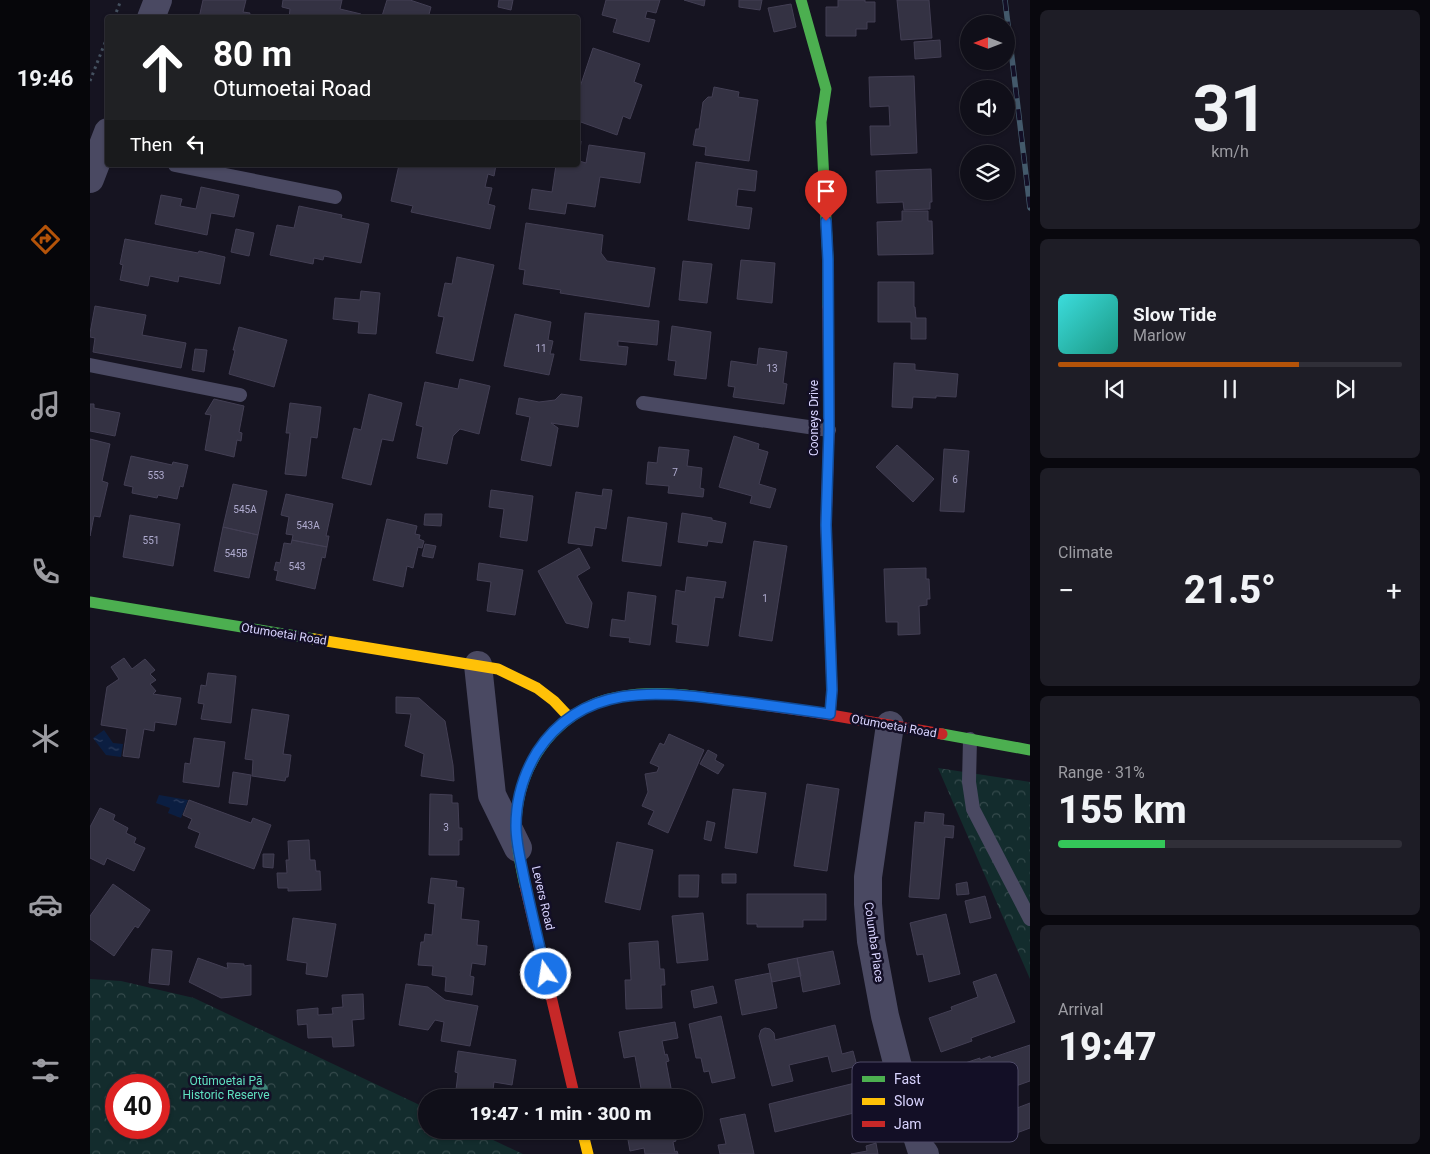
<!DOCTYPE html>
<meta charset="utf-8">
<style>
:root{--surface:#100f19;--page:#1e1d26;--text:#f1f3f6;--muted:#9c9ca2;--line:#302f38;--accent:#b45309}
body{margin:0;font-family:Roboto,sans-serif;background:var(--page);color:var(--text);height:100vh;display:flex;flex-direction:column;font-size:19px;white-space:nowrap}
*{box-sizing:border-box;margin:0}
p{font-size:16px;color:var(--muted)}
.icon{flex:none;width:28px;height:28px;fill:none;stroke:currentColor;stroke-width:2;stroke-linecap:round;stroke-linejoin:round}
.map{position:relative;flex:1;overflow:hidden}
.drawer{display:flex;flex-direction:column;gap:10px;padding:10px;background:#09080e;width:400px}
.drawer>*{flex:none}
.hud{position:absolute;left:15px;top:15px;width:475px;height:152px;border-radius:5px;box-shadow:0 1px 4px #0004,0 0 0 1px var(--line);background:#202124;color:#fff;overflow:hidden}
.needle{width:32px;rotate:270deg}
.fabs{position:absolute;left:870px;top:15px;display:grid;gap:10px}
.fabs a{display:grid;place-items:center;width:55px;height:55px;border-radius:50%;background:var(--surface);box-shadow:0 1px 4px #0004,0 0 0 1px var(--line);font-size:25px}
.speed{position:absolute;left:15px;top:1074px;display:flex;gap:10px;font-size:25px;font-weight:700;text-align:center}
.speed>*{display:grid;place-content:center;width:65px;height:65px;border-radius:50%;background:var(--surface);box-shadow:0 1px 4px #0004,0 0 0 1px var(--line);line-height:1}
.speed .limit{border:8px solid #d22;background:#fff;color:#111}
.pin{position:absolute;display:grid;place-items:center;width:42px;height:42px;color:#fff;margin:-51px -21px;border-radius:50% 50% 50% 0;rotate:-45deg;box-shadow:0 0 5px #0007}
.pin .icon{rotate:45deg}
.me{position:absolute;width:55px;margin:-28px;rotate:347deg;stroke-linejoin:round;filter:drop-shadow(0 0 4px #0008)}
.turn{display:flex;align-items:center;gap:18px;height:105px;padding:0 25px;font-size:22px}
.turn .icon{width:65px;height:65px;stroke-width:2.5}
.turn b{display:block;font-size:35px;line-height:42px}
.then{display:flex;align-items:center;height:48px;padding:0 25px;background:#0003;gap:10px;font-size:19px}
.big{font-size:38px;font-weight:800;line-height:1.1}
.drawer .card{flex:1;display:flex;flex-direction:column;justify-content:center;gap:8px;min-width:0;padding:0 18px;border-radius:8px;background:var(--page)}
.drawer .dial{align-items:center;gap:0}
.dial b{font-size:65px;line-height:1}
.song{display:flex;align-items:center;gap:15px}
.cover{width:60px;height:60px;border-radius:8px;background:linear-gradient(135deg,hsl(180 70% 55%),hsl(170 70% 35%))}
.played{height:5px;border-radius:2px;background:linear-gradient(90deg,var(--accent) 70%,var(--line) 70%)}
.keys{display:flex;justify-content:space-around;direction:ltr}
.heat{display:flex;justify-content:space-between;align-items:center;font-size:28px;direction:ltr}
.charge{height:8px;border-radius:4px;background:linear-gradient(90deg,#34c759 31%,var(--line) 0)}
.trip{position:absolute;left:328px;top:1089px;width:285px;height:50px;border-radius:25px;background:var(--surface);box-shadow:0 1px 4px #0004,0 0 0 1px var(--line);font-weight:800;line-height:50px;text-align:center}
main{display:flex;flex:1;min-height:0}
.tabs{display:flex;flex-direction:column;width:90px;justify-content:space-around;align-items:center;background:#06060a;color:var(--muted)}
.tabs .icon{width:35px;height:35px}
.tabs .on{color:var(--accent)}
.tabs b{font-size:22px;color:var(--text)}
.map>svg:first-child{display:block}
</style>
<main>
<nav class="tabs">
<b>19:46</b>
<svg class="icon on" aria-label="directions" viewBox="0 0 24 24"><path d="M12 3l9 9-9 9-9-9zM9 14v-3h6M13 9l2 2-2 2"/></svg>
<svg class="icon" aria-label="music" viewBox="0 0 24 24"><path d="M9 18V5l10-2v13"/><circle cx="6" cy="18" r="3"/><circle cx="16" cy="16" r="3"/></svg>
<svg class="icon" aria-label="phone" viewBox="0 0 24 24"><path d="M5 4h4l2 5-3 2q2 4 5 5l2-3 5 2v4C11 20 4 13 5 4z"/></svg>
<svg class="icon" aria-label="climate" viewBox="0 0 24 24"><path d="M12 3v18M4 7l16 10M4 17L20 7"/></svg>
<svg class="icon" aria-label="car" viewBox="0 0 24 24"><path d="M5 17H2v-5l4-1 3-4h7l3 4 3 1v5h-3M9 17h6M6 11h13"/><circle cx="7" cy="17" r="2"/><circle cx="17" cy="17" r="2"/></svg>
<svg class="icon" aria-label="filters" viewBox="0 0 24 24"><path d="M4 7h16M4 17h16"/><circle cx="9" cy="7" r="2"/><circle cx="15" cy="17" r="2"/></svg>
</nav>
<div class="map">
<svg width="940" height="1154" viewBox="0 0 940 1154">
<defs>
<pattern id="park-crowns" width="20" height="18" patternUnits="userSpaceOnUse" patternTransform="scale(1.25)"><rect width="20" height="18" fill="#132c2d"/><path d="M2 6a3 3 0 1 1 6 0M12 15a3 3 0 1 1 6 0" fill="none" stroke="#354a4c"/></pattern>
<pattern id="water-ripples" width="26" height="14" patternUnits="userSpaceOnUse" patternTransform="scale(1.25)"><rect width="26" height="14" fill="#0b1e41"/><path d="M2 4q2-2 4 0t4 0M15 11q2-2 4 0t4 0" fill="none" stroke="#2e3e5e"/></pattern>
</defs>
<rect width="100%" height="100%" fill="#161421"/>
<path fill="url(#park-crowns)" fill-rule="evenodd" d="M848,768L940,782V979Z
M0,979L31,981L104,998L336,1108V1130H382L433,1154H0ZM26,1085H69V1128H26Z"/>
<path fill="url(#water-ripples)" d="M14,730L23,743L33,744L31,757L16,755L3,738Z
M69,795L98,800L91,818L78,813L80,808L66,803Z"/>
<path fill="#343243" stroke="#433f54" d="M113,0H156L153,12L160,13L159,18H109Z
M193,0H252L250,9L271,14L270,18H199L200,9L192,7Z
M297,0H320L341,7L338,18H297L292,16Z
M409,0H423L421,10L408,7Z
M516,0H570L566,13L557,11L555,18L565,20L559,42L523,32L527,19L512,15Z
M594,0H615L614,6Z
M649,0H672L670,10L649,7Z
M748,0H775V2H785V22H777V29H766V36H736V7H748Z
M807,0H839L842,38L811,40Z
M701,4L706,27L684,32L678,8Z
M850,40L851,57L825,59L824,42Z
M503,48L550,64L544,82L552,85L540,119L533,116L527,135L488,121V93Z
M824,76L827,153L781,155L780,126H800L799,106L780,107L779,77Z
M624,87L649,92L648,97L668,100L659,161L615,155L616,147L603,145L606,129H609L613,102L618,97H622Z
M488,141H491L489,161L496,163L499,145L555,153L550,183L510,177L505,207L477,203L475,214L439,209L442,189L462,192L466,165H488Z
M606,162L667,171L665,191L648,189L646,206L662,208L659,229L598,220Z
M309,165H406L404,176L398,174L395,187L402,188L398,204L405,206L400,229L321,212L323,206L301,201Z
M841,169L842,202H840V209L814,210L813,202L787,203L786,171Z
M111,187L149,195L144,217L121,213L117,235L65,224L71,195L92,199L90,206L106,209Z
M209,206L252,215L251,218L279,224L271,263L234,256L233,260L224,258L223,264L180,255L187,225L204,228Z
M812,211H838V221H842L843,254L788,255L787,222L812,221Z
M436,223L513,235L511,253L517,261L565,268L559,307L470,293L471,290L433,284L435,270L429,269Z
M146,229L164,233L159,256L141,252Z
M35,239L108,253L109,251L135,257L130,284L89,276L88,282L60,276L58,286L30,280L33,265L30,264Z
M367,257L404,265L383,361L346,353L354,317L348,316L355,283L362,284Z
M651,260L685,263L682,303L647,299Z
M593,261L622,264L617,303L589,300Z
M788,282H824V307H825L826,318H836V339H821V322H788Z
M271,291L290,293L286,334L268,333L269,322L243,319L245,298L270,300Z
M5,306L56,315L52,335L96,343L91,368L3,352L5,338L0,337V333Z
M495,313L569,321L567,345L528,341V346L538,347L536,365L490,360Z
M425,314L461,322L458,340L463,341L460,354H464L459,375L414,366Z
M582,326L621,332L616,379L584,375L586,361L578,360Z
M149,327L197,340L184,387L139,374L145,350H143Z
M669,348L697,352L693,383L697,384L694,404L643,397L645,387L638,386L641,361L667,365Z
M105,349L117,350L114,372L102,370Z
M804,363L825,364V370L868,374L866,397L846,396V398L823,397L822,408L802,407Z
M370,379L400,386L389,434L370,429L363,436L357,464L327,458L333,427L326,425L335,382L368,389Z
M279,394L312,403L303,441L292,439L281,485L252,478L264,428L271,430Z
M471,394L492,397L488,427L461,423L468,428L461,466L431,460L440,417L426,414L429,398L449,402L465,400Z
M124,399L154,406L149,432L152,433L151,441L147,440L144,457L115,450L121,415L115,414Z
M200,403L231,407L227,438L221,437L216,476L195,474L200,433H196Z
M0,404H4V408L30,413L25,436L0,431Z
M644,436L669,444L668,449L678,452L669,484L686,489L680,508L660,503L662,496L629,487Z
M0,439L20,444L12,481L18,483L10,517L4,516L0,536Z
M807,445L844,479L823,502L786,467Z
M569,447L599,450L597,466L612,468L610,488L614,489L613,497L578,493L579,486L556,484L558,462L567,463Z
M854,449L879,451L874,512L850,511Z
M41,456L82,465L83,462L98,465L93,487L90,486L87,499L68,495L67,498L42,493L43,487L34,485Z
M143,484L177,491L168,535L133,527Z
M513,489L522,490L516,529L505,527L502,546L478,543L486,492L512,496Z
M401,490L443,496L437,541L410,537L414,509L399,507Z
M196,494L243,504L236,536H239L237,547L202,540L203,535L196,534L199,517L191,515Z
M592,513L622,518V520L636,523L632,543L618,541L617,546L588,542Z
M335,514H352L351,526L334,525Z
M40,515L90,524L83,566L33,557Z
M538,517L577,523L571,566L532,561Z
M297,519L327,526L325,534L330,535L329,539L334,541L332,548L328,547L323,568L317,566L313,587L283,580Z
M133,527L168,535L159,578L124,571Z
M202,540L237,547L235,558L232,557L225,589L186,580L188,571L184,570L186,562L190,563L194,543L201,544Z
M664,541L697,546L682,641L649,636Z
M335,544L346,546L343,558L332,556Z
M489,548L500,568L487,576L502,603L498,628L476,623L448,571Z
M389,563L433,570L425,615L397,611L401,582L387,580Z
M836,568V579H839L840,599H837V605L829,606L830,634L808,635V622H796L794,569Z
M597,577L636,582L633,598L625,597L618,646L586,642L588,625L582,624L586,590L595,592Z
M538,592L566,596L560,645L539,642L540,638L520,636L522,619L535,621Z
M34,658L42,669L55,659L65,670L60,674L66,680L60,684L66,691L63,694L91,698L86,725L65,722L64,731L54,729L49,758L33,756L37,729L11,725L17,687L29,679L21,667Z
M118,673L146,676L141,723L111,719L114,704L108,703L111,685L116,686Z
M306,697L329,698L355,721L363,765L364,781L331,776L334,754L315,746L321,714L306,713Z
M162,709L199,715L193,754L201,755L198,777H196L195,781L162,776L163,760L155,759Z
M579,734L614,750L578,833L558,824L564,811L552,806L558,792L555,774L567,772L569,767L560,763L570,743L574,745Z
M104,738L135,742L129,787L93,782L95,763L100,764Z
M618,750L627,755L625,760L634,765L628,774L610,764Z
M143,772L161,775L157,805L139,803Z
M717,784L749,789L737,871L704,866Z
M643,789L676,793L667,853L635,848Z
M340,794L362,795V803H368L369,828H372V840H369V855H339Z
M99,800L161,823L163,818L181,825L164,869L105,847L110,833L98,828L102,819L93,815Z
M10,808L25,815L23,820L38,828L36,833L46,838L44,843L55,848L44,871L17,858L14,865L0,858V827Z
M835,812L854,814L853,825L864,826L863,838L855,837L849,899L819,897L825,822L834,823Z
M617,821L625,823L621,841L614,839Z
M219,840L220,860H225L226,871H230L231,890L198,891V888H188L187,873H197L196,860H199L198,841Z
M527,842L563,850L550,910L515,902Z
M173,854H184L183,868L173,867Z
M632,874H646V883H632Z
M589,875H609L608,897H589Z
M341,878L367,881L366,887L374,888L371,919L389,921L387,945L397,946L395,965L382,963L380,976L384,977L382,995L355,991L356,977L342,975L343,966L328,965L331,942H334L335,934L342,935L345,904L338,903Z
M877,882L879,894L867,895L866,884Z
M23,884L60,910L48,928L45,926L24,956L0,939V916Z
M657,894H736V920H713V927H667V924H657Z
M895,896L901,918L880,923L875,901Z
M613,913L618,960L587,963L582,916Z
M856,914L870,974L839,982L833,954L827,955L820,923Z
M203,918L246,924L237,977L216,974L217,963L197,960Z
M568,941L570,969H574L575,985H571L572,1008L536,1009L535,980H541L539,943Z
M62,949L82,951L79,985L59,983Z
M743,951L750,984L713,992L707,958Z
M108,958L136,968H138L137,963L154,964V966L161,965V995L131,998L99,982Z
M707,958L711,976L682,982L678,964Z
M680,973L687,1008L652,1015L645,980Z
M906,974L925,1022L881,1038L882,1041L851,1052L839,1018L862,1010L861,1007L888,997L883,982Z
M316,984L338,987L355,1000L388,1006L380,1046L351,1041L354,1022L345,1020L338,1030L309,1025Z
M623,986L627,1003L604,1008L601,991Z
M273,994L274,1019L262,1020L264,1046L243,1047L242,1037L218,1038L217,1024L208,1025L207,1010L228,1008V1015L243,1014L242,1008L253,1007L252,995Z
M631,1016L645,1078L622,1083L619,1071L614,1072L611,1058H606L599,1024Z
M585,1022L588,1038L572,1041L575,1055L577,1054L579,1061L576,1062L581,1088L552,1094L545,1056L534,1058L529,1032Z
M745,1025L752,1054L763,1051L767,1066L742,1072L738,1056L699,1065L703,1081L682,1086L669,1036L671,1030L675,1028L680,1029L684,1033L685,1040Z
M940,1045V1081L923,1087L918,1073L897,1080L901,1089L862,1103L851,1071L890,1058V1060L900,1056L901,1058Z
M368,1051L426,1060L422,1085L404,1082L402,1098H365L368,1073L365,1072Z
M765,1083L772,1111L685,1132L679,1104Z
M940,1103V1128L908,1140L901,1118Z
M655,1114L664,1154H630L628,1145L636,1144L630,1119Z
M548,1130H583L586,1141L583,1142L585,1152L587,1151L588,1154H555L554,1148L540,1151L537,1134Z
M786,1143L788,1154H761L777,1151L776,1146Z"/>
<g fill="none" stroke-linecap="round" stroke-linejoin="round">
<path stroke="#44505f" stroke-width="3" stroke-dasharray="2.5 4" stroke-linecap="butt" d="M24,18L31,0
M0,81L18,35"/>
<path stroke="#4a4962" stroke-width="14" d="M85,165L245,197
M0,365L150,395
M553,403L739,430
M880,739L879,782L883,809L940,919"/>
<path stroke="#4a4962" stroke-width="28" d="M61,18L68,0
M0,179L18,132
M388,665L402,795L428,848
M800,725L778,877V904L781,941L795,1016L822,1121L831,1149L835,1154"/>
<path stroke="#4caf50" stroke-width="11" d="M711,0L736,89L731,122L738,260V307
M0,602L224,639
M852,734L940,750
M435,886C429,859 423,831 428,803C437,751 476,706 529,697C560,691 590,694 621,698"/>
<path stroke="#ffc107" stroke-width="11" d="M224,639L408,669L447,688L464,701L479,717
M492,1130L498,1154"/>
<path stroke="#c62828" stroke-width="11" d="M738,307L739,430L736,525L742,689L740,714
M621,698L723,712L852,734
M435,886L485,1098"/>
<g stroke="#43596b" stroke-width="5.5">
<path id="rail" d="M915,0L940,208"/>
</g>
<use href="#rail" stroke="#130f26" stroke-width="4" stroke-dasharray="11" stroke-linecap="butt"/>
</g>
<circle fill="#3e8478" cx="170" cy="1090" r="8"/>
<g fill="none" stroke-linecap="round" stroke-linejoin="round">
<g stroke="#114b97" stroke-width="12">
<path id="route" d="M456,974C448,939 439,903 432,868C429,854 426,840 426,826C426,799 433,775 447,752C492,683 565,691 635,700C670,704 705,709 740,714L742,690L736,525L739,430L738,260L736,221"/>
</g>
<use href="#route" stroke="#1a73e8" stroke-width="9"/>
</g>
<g text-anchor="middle" stroke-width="5" stroke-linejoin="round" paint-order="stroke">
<g font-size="10" fill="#b0acd0">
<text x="451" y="352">11</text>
<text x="682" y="372">13</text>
<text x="585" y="476">7</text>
<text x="66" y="479">553</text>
<text x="865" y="483">6</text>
<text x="155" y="513">545A</text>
<text x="218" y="529">543A</text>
<text x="61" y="544">551</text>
<text x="146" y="557">545B</text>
<text x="207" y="570">543</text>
<text x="675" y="602">1</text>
<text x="356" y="831">3</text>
</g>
<g font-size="12" fill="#d9d4ff" stroke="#130f26">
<text transform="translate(724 418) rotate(-90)" y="4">Cooneys Drive</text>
<text transform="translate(194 634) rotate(9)" y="4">Otumoetai Road</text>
<text transform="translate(804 726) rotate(10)" y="4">Otumoetai Road</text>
<text transform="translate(453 898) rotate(77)" y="4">Levers Road</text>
<text transform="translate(784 942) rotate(82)" y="4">Columba Place</text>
</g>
<g font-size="12" fill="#5fe0c0" stroke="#130f26">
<text x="136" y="1085">Otūmoetai Pā<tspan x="136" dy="14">Historic Reserve</tspan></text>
</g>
</g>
<rect x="762" y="1062" width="166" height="80" rx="8" fill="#130f26" stroke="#4e4a67" stroke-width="1"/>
<rect x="772" y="1076" width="23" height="6" fill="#4caf50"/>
<rect x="772" y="1098" width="23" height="7" fill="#ffc107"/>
<rect x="772" y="1121" width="23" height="6" fill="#c62828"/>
<g font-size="14" fill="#d9d4ff">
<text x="804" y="1084">Fast</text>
<text x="804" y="1106">Slow</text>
<text x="804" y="1129">Jam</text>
</g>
</svg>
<div class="fabs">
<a><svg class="needle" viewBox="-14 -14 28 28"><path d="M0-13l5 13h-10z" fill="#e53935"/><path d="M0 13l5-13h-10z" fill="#9c9ca2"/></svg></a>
<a><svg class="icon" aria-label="sound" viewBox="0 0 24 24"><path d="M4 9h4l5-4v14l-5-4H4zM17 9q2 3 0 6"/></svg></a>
<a><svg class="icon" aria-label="layers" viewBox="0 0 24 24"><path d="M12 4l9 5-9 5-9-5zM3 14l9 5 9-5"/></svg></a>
</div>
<div class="speed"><div class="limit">40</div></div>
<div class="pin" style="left:736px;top:221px;background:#d93025"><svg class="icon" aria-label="arrive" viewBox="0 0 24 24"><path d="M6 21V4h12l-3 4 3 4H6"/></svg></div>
<svg class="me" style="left:456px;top:974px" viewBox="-20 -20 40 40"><circle r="17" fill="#1a73e8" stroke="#fff" stroke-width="3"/><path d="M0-11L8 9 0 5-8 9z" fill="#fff"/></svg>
<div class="trip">19:47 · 1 min · 300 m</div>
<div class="hud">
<div class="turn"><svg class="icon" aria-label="ahead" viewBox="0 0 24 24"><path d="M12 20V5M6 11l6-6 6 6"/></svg><div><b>80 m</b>Otumoetai Road</div></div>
<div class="then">Then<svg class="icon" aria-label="left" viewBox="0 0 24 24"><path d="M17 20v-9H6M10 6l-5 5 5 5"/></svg></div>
</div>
</div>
<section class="drawer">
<div class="card dial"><b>31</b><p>km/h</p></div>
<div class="card">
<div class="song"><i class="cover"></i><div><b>Slow Tide</b><p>Marlow</p></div></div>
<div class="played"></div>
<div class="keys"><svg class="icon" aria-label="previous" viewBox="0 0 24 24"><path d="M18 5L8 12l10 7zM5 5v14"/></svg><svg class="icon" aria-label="pause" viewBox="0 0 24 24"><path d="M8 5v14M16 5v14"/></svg><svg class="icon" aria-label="next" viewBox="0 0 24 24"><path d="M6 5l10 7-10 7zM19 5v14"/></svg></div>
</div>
<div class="card"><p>Climate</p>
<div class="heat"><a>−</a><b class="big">21.5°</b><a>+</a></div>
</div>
<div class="card"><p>Range · 31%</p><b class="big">155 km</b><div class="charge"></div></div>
<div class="card"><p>Arrival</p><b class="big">19:47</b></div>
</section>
</main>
